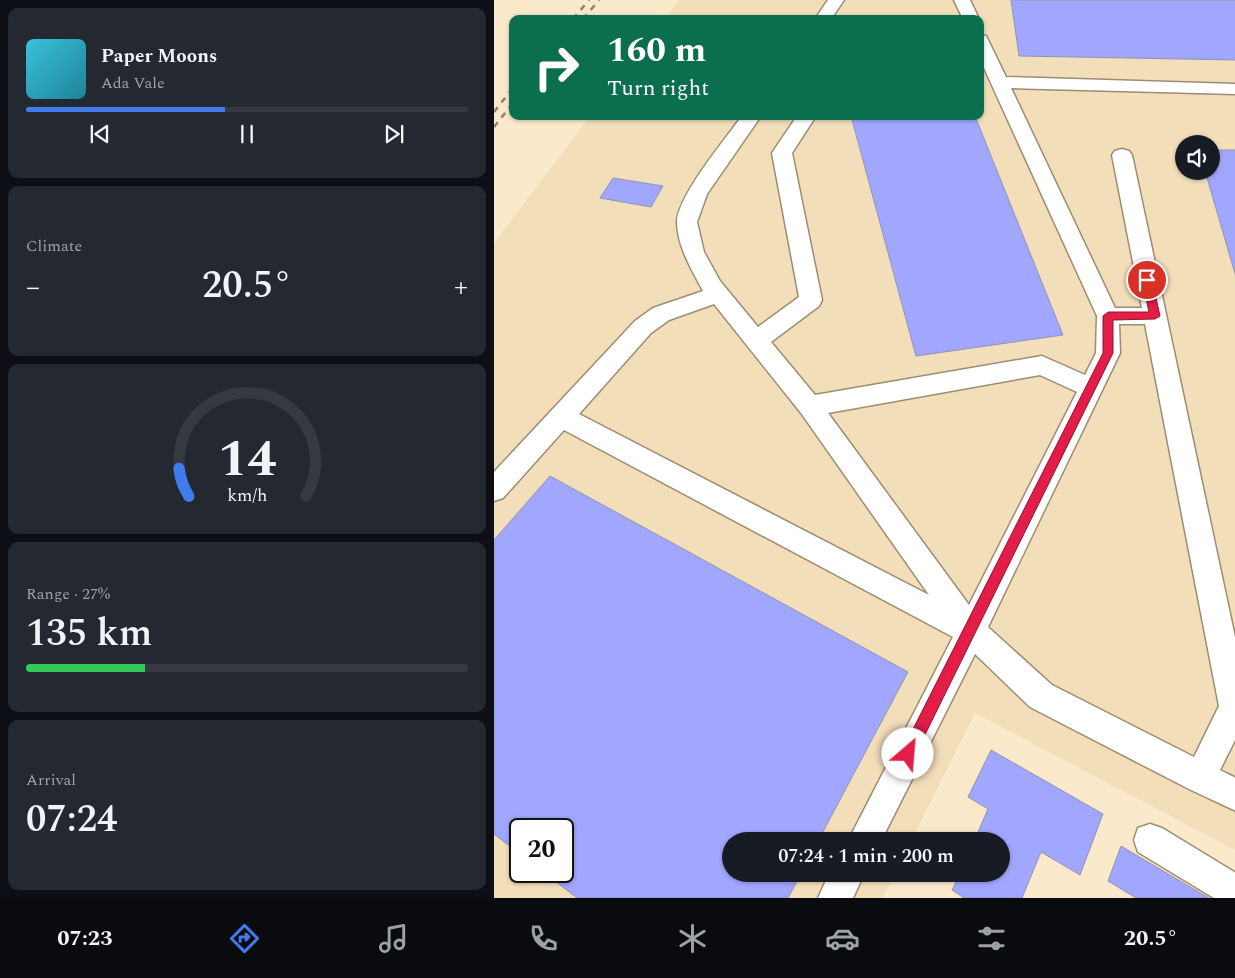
<!DOCTYPE html>
<meta charset="utf-8">
<style>
:root{--surface:#171b24;--page:#242831;--text:#f1f3f6;--muted:#9ea1a6;--line:#363941;--accent:#417aea}
body{margin:0;font-family:Spectral,serif;background:var(--page);color:var(--text);height:100vh;display:flex;flex-direction:column;font-size:19px;white-space:nowrap}
*{box-sizing:border-box;margin:0}
p{font-size:16px;color:var(--muted)}
.icon{flex:none;width:28px;height:28px;fill:none;stroke:currentColor;stroke-width:2;stroke-linecap:round;stroke-linejoin:round}
.map{position:relative;flex:1;overflow:hidden}
.sheet{display:flex;flex-direction:column;gap:8px;padding:8px;background:#0d0f14;width:494px}
.sheet>*{flex:none}
.banner{position:absolute;left:15px;top:15px;width:475px;height:105px;border-radius:10px;box-shadow:0 1px 4px #0004;background:#0b6e4f;color:#fff;overflow:hidden}
.buttons{position:absolute;left:681px;top:135px;display:grid;gap:10px}
.buttons a{display:grid;place-items:center;width:45px;height:45px;border-radius:50%;background:var(--surface);box-shadow:0 1px 4px #0004;font-size:25px}
.speed{position:absolute;left:15px;top:818px;display:flex;gap:10px;font-size:25px;font-weight:700;text-align:center}
.speed>*{display:grid;place-content:center;width:65px;height:65px;border-radius:50%;background:var(--surface);box-shadow:0 1px 4px #0004;line-height:1}
.speed .limit{border:2px solid #111;border-radius:8px;background:#fff;color:#111}
.pin{position:absolute;display:grid;place-items:center;width:42px;height:42px;color:#fff;margin:-21px;border:2px solid #fff;border-radius:50%;box-shadow:0 1px 5px #0007}
.me{position:absolute;width:55px;margin:-28px;rotate:27deg;stroke-linejoin:round;filter:drop-shadow(0 0 4px #0008)}
.turn{display:flex;align-items:center;gap:18px;height:105px;padding:0 15px;font-size:22px}
.turn .icon{width:65px;height:65px;stroke-width:2.5}
.turn b{display:block;font-size:35px;line-height:42px}
.big{font-size:38px;font-weight:600;line-height:1.1}
.sheet .widget{flex:1;display:flex;flex-direction:column;justify-content:center;gap:8px;min-width:0;padding:0 18px;border-radius:10px;background:var(--page)}
.sheet .dial{align-items:center;gap:0}
.dial svg{height:130px;overflow:visible;fill:none;stroke:var(--line);stroke-width:7;stroke-linecap:round;text-anchor:middle}
.dial text{fill:var(--text);stroke:none}
.song{display:flex;align-items:center;gap:15px}
.cover{width:60px;height:60px;border-radius:8px;background:linear-gradient(135deg,hsl(190 70% 55%),hsl(190 70% 35%))}
.played{height:5px;border-radius:2px;background:linear-gradient(90deg,var(--accent) 45%,var(--line) 45%)}
.keys{display:flex;justify-content:space-around;direction:ltr}
.heat{display:flex;justify-content:space-between;align-items:center;font-size:28px;direction:ltr}
.charge{height:8px;border-radius:4px;background:linear-gradient(90deg,#34c759 27%,var(--line) 0)}
.trip{position:absolute;left:228px;top:832px;width:288px;height:50px;border-radius:25px;background:var(--surface);box-shadow:0 1px 4px #0004;font-weight:600;line-height:50px;text-align:center}
.tabs{display:flex;height:80px;justify-content:space-around;align-items:center;background:#090b0e;color:var(--muted)}
.tabs .icon{width:35px;height:35px}
.tabs .on{color:var(--accent)}
.tabs b{font-size:22px;color:var(--text)}
main{display:flex;flex:1;min-height:0}
.map>svg:first-child{display:block}
</style>
<main>
<section class="sheet">
<div class="widget">
<div class="song"><i class="cover"></i><div><b>Paper Moons</b><p>Ada Vale</p></div></div>
<div class="played"></div>
<div class="keys"><svg class="icon" aria-label="previous" viewBox="0 0 24 24"><path d="M18 5L8 12l10 7zM5 5v14"/></svg><svg class="icon" aria-label="pause" viewBox="0 0 24 24"><path d="M8 5v14M16 5v14"/></svg><svg class="icon" aria-label="next" viewBox="0 0 24 24"><path d="M6 5l10 7-10 7zM19 5v14"/></svg></div>
</div>
<div class="widget"><p>Climate</p>
<div class="heat"><a>−</a><b class="big">20.5°</b><a>+</a></div>
</div>
<div class="widget dial"><svg viewBox="0 0 100 80">
<path d="M14 69A42 42 0 1 1 86 69"/>
<path d="M14 69A42 42 0 0 1 8 52" stroke="#417aea"/>
<text x="50" y="56" font-size="32" font-weight="700">14</text>
<text x="50" y="72" font-size="11">km/h</text>
</svg></div>
<div class="widget"><p>Range · 27%</p><b class="big">135 km</b><div class="charge"></div></div>
<div class="widget"><p>Arrival</p><b class="big">07:24</b></div>
</section>
<div class="map">
<svg width="742" height="898" viewBox="0 0 742 898">
<rect width="100%" height="100%" fill="#fbe9cc"/>
<path fill="#f3deba" fill-rule="evenodd" d="M185,0H741V850L481,713L417,841H236V874H401L388,898H0V243L96,116H486V19H171ZM690,144H718V171H690ZM26,829H69V871H26Z"/>
<path fill="#a1a6ff" stroke="#9194b1" d="M517,0H742V60L525,56Z
M357,116H481L569,335L422,356Z
M718,150H742V277L711,171H718Z
M119,178L169,186L157,207L106,198Z
M56,476L414,672L324,841H236V874H307L294,898H83L48,871H69V829H26V854L0,834V540Z
M497,750L609,814L586,875L547,852L528,898H470L458,890L466,874H506V841H480L494,809L474,797Z
M627,846L715,898H642L614,881Z"/>
<g fill="none" stroke-linecap="round" stroke-linejoin="round">
<g stroke="#9c8d72" stroke-width="3">
<path id="minor" d="M334,0H350L337,19H321Z
M460,0H476L485,19H469Z
M486,35L492,36L494,40L512,77L742,84V94L517,88L621,308H648L618,155L621,151L628,149L635,151L638,155L742,642V738L726,770L742,778V811L695,789L536,707L481,654L387,841H354L459,637L70,430L9,498L0,501V472L141,321L159,308L209,291C198,270 184,248 183,223C182,198 232,138 248,116H267L213,194L203,222L210,252L226,281L264,327L305,297L278,153L303,116H322L298,153L328,300L325,306L277,342L321,395L548,356L591,375L602,353L603,316L486,59ZM220,304L307,413L435,595L85,414L157,333L175,320ZM625,324H651L725,706L700,757L558,685L494,627L626,353ZM546,375L583,392L475,605L334,413Z
M656,824L668,828L742,873V898H720L644,852L640,840L644,828Z
M335,874H370L359,898H324Z"/>
</g>
<use href="#minor" fill="#fff" fill-rule="evenodd"/>
<path stroke="#8e826e" stroke-width="2.5" stroke-dasharray="6 6" stroke-linecap="butt" d="M79,19L95,0
M89,19L105,0
M0,112L19,88
M0,127L19,103"/>
</g>
<path fill="#e11d48" stroke="#92132f" d="M653,276L658,280L666,316L661,319L619,320V353L419,759L414,761L409,759L407,754L409,749L609,353V316L614,312H655L648,280Z"/>
</svg>
<div class="buttons">
<a><svg class="icon" aria-label="sound" viewBox="0 0 24 24"><path d="M4 9h4l5-4v14l-5-4H4zM17 9q2 3 0 6"/></svg></a>
</div>
<div class="speed"><div class="limit">20</div></div>
<div class="pin" style="left:653px;top:280px;background:#d93025"><svg class="icon" aria-label="arrive" viewBox="0 0 24 24"><path d="M6 21V4h12l-3 4 3 4H6"/></svg></div>
<svg class="me" style="left:414px;top:754px" viewBox="-20 -20 40 40"><circle r="19" fill="#fff"/><path d="M0-13L10 11 0 6-10 11z" fill="#e11d48"/></svg>
<div class="trip">07:24 · 1 min · 200 m</div>
<div class="banner">
<div class="turn"><svg class="icon" aria-label="right" viewBox="0 0 24 24"><path d="M7 20v-9h11M14 6l5 5-5 5"/></svg><div><b>160 m</b>Turn right</div></div>
</div>
</div>
</main>
<nav class="tabs">
<b>07:23</b>
<svg class="icon on" aria-label="directions" viewBox="0 0 24 24"><path d="M12 3l9 9-9 9-9-9zM9 14v-3h6M13 9l2 2-2 2"/></svg>
<svg class="icon" aria-label="music" viewBox="0 0 24 24"><path d="M9 18V5l10-2v13"/><circle cx="6" cy="18" r="3"/><circle cx="16" cy="16" r="3"/></svg>
<svg class="icon" aria-label="phone" viewBox="0 0 24 24"><path d="M5 4h4l2 5-3 2q2 4 5 5l2-3 5 2v4C11 20 4 13 5 4z"/></svg>
<svg class="icon" aria-label="climate" viewBox="0 0 24 24"><path d="M12 3v18M4 7l16 10M4 17L20 7"/></svg>
<svg class="icon" aria-label="car" viewBox="0 0 24 24"><path d="M5 17H2v-5l4-1 3-4h7l3 4 3 1v5h-3M9 17h6M6 11h13"/><circle cx="7" cy="17" r="2"/><circle cx="17" cy="17" r="2"/></svg>
<svg class="icon" aria-label="filters" viewBox="0 0 24 24"><path d="M4 7h16M4 17h16"/><circle cx="9" cy="7" r="2"/><circle cx="15" cy="17" r="2"/></svg>
<b>20.5°</b>
</nav>
